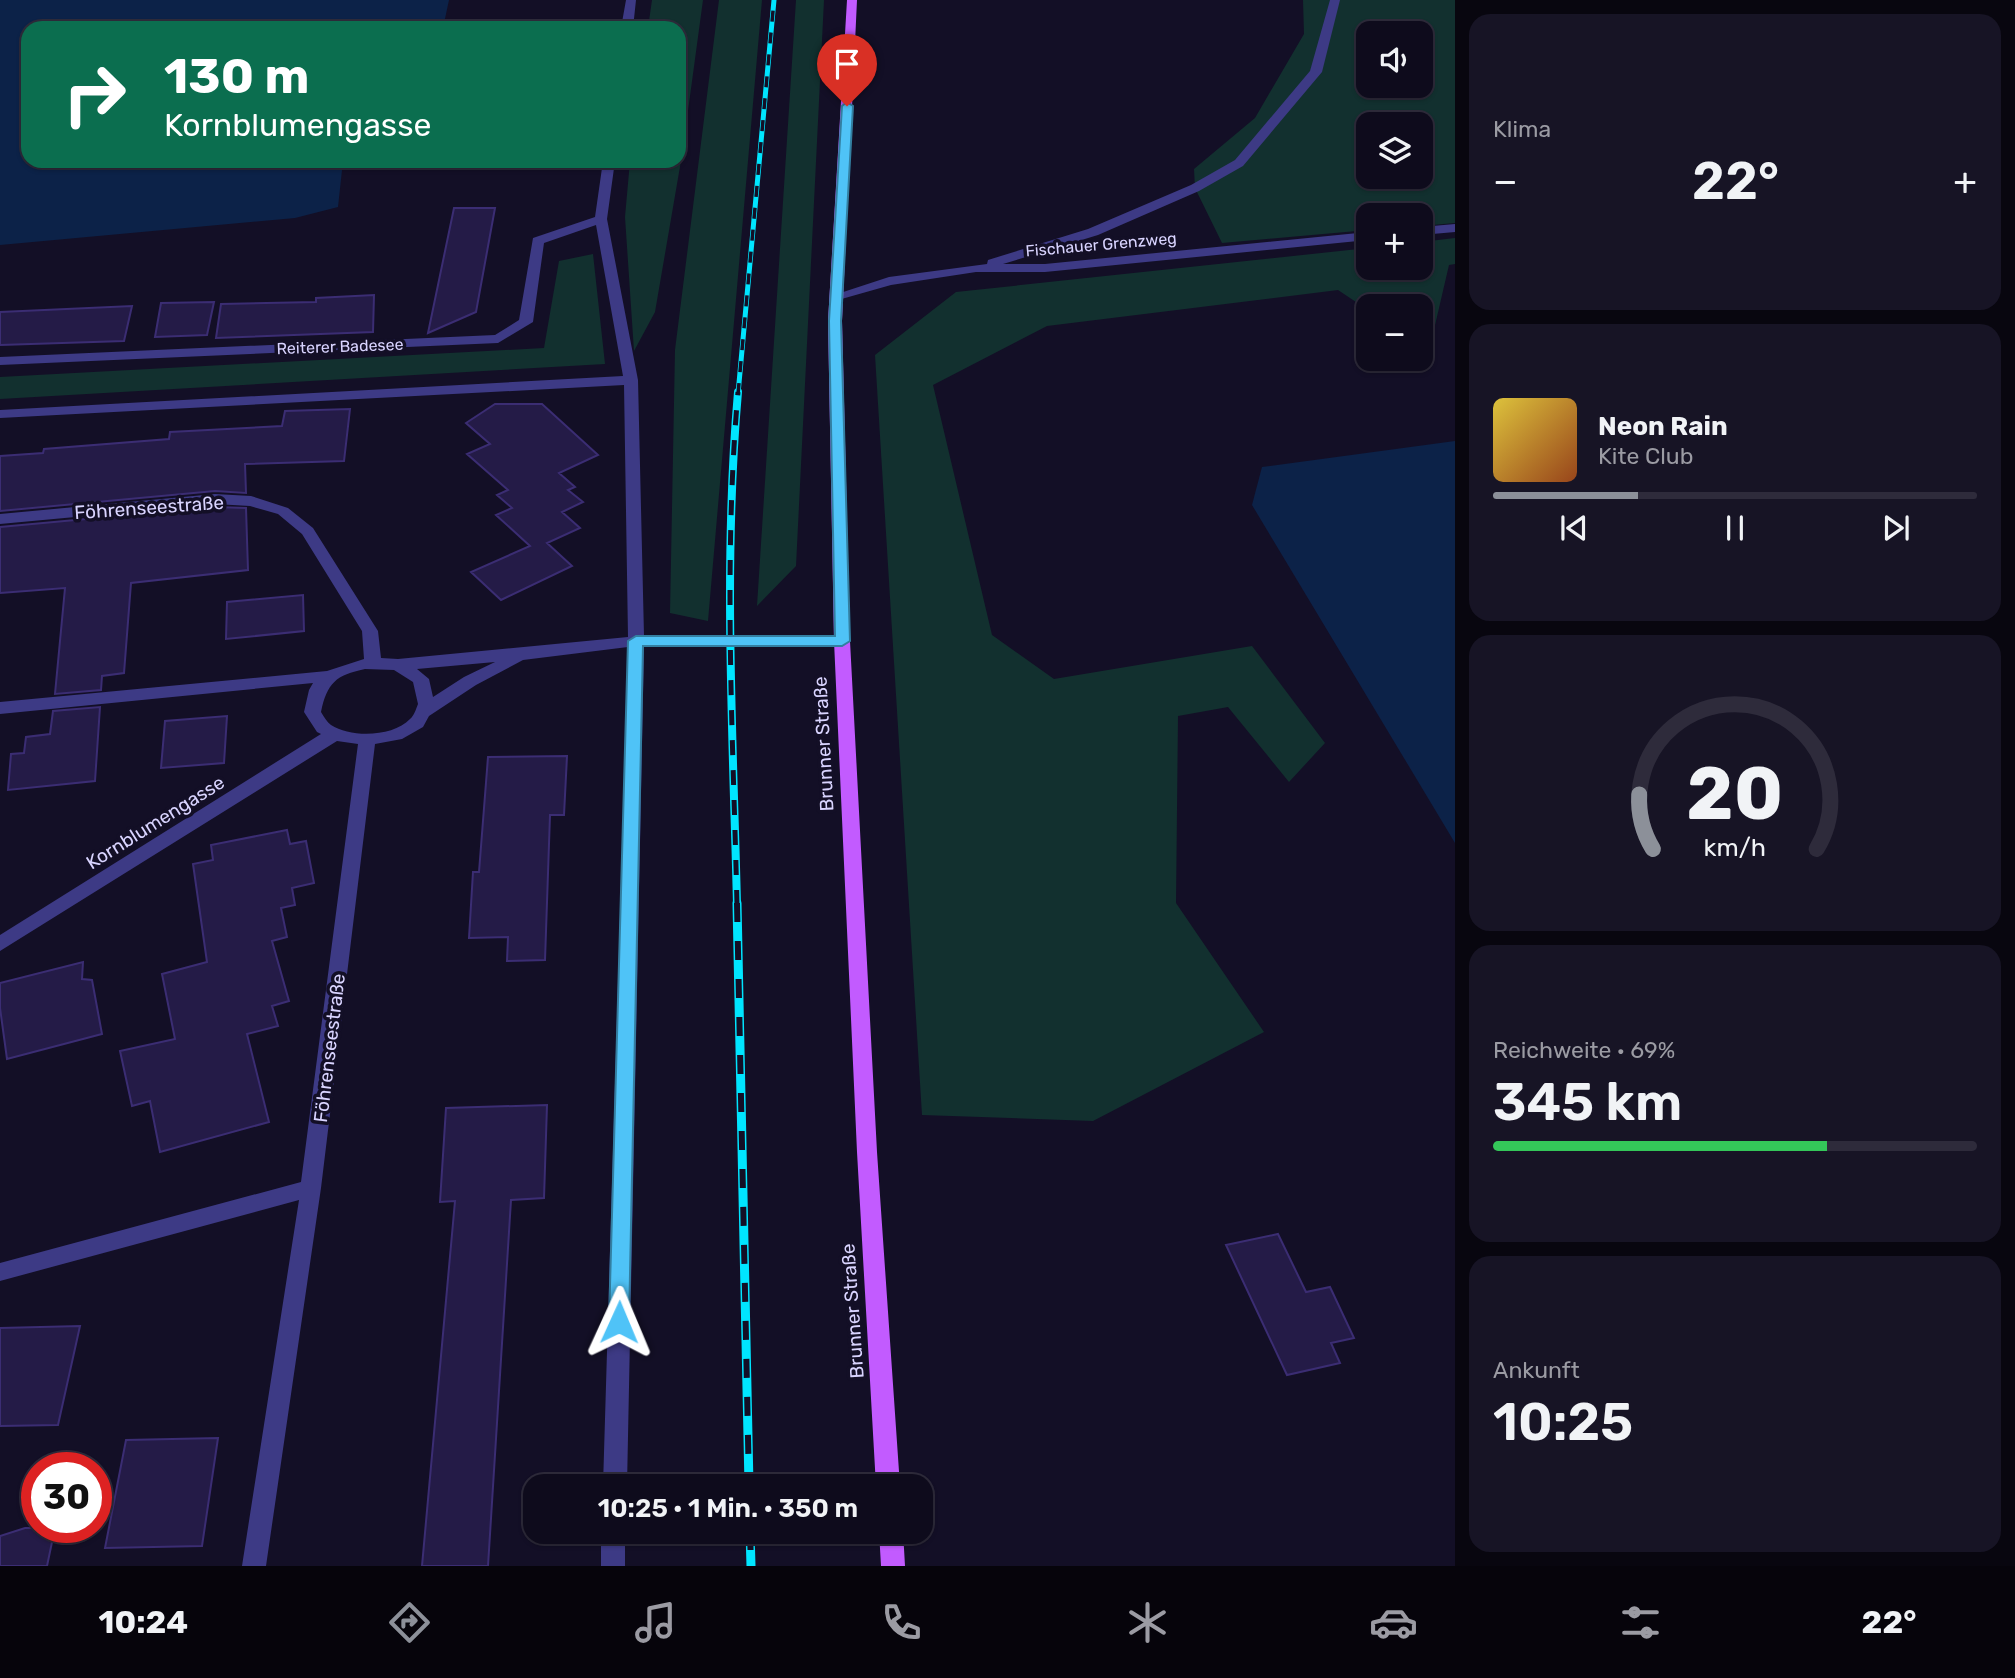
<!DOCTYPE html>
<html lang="de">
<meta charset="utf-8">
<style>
:root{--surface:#0e0b1c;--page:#171425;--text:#f1f3f6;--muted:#9b9ba3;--line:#2e2b3b;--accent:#8c9099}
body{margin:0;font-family:Rubik,sans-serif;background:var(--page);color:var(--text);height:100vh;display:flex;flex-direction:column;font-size:26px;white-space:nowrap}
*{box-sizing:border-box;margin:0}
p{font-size:23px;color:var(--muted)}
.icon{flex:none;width:38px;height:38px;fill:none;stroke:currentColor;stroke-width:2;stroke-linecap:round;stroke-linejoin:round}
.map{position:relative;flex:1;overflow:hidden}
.sheet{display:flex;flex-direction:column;gap:14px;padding:14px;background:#08060f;width:560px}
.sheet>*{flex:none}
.banner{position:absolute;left:21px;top:21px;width:665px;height:147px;border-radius:21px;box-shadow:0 2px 5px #0004,0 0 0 2px var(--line);background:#0b6e4f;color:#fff;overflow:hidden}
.controls{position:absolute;left:1356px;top:21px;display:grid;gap:14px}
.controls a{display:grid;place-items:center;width:77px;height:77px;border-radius:14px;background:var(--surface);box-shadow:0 2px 5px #0004,0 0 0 2px var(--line);font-size:35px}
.speed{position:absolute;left:21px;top:1452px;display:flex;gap:14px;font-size:35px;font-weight:700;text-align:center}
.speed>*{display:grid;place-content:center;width:91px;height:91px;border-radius:50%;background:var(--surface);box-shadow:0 2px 5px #0004,0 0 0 2px var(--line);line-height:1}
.speed .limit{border:10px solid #d22;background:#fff;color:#111}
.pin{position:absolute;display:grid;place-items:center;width:60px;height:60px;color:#fff;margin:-72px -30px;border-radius:50% 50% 50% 0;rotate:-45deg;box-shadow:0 0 7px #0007}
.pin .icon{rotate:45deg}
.me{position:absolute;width:77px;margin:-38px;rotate:1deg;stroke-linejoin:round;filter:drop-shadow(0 0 5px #0008)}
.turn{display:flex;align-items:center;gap:24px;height:147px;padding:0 28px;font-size:32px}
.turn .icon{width:91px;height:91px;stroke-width:2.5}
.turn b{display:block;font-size:49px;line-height:60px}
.big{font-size:52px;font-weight:600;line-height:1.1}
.sheet .widget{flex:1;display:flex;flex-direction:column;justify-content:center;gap:10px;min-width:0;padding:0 24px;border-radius:21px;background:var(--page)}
.sheet .dial{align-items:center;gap:0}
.dial svg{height:182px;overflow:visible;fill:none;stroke:var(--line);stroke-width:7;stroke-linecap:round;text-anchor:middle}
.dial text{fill:var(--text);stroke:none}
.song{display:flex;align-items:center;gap:21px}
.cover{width:84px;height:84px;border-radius:10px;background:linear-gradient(135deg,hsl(50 70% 55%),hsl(20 70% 35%))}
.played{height:7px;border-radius:4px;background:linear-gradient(90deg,var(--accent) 30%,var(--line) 30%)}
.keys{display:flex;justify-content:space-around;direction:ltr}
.heat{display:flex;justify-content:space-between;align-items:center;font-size:38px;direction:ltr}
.charge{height:10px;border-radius:5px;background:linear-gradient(90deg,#34c759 69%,var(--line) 0)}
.trip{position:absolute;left:523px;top:1474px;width:410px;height:70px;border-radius:21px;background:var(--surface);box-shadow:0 2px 5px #0004,0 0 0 2px var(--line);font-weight:600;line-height:70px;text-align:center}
.tabs{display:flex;height:112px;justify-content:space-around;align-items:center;background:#06040b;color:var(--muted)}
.tabs .icon{width:49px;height:49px}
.tabs .active{color:var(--accent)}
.tabs b{font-size:32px;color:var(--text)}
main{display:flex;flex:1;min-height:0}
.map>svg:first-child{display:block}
</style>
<main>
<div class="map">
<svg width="1455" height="1566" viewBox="0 0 1455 1566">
<rect width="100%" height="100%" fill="#130f26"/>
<path fill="#12302f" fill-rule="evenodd" d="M652,0H703L682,155L655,312L634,351L625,217L630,161H679V28H648Z
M719,0H762L708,621L670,613L675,350Z
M796,0H824L796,566L757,606Z
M1303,0H1455V223L1421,226V215H1368V230L1222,243L1195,188L1194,169L1255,118L1304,34ZM1368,33H1421V86H1368ZM1368,124H1421V177H1368Z
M1455,238V264L1449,265L1429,351L1421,346V306H1368V310L1338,290L1047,326L933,385L992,635L1054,679L1252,646L1325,743L1289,782L1228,707L1178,716L1176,903L1264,1032L1093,1121L922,1115L875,355L956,292L1368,248V268H1421V242Z
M593,254L605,364L0,399V377L544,348L559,261Z"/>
<path fill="#0c2248" d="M0,0H449L443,28H28V161H343L338,207L295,218L0,245Z
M1455,441V843L1252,505L1262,467Z"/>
<path fill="#241b47" stroke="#3b2d73" stroke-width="2" d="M454,208H495L476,312L428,333Z
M374,295L373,332L216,338L221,304L316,302V298Z
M214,302L207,335L155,337L161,303Z
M132,306L124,341L0,345V312Z
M495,404H542L598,455L559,473L575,487L568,490L583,502L562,512L580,528L547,543L572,566L501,600L471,572L530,546L496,515L512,508L497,495L508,490L467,454L490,444L466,423Z
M350,409L344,461L245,464L246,493L215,491L0,511V456L43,453L44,449L169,439L170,432L282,426L285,411Z
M215,507L246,508L248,570L131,583L124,673L102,676L101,690L55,694L65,588L0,593V527Z
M303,595L304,631L226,639L227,602Z
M100,707L95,781L8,790L11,754L24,753L26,737L50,734L53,711Z
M227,716L224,763L161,768L165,721Z
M567,756L564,815H550L545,960L507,961L508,937L469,938L473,872H479L488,757Z
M287,830L290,844L306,841L314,883L292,888L295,905L281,908L287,937L272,941L289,1001L272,1006L278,1026L247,1034L269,1122L160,1152L150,1101L132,1106L120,1051L175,1039L162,974L207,962L193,864L213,860L211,845Z
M83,962L82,979L92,980L102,1034L7,1059L0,1008V983Z
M547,1105L544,1198L511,1200L488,1566H422L455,1201L440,1202L446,1108Z
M1278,1234L1306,1292L1330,1287L1354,1338L1331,1343L1340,1363L1287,1375L1226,1245Z
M80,1326L58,1425L0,1426V1328Z
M218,1438L202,1546L105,1548L126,1440Z
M25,1528H55L47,1566H0V1536Z"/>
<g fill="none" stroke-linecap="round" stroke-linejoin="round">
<path fill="#3d3a85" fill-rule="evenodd" d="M626,0H636L633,28H621Z
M1330,0H1340L1322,72L1243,166L1199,191L1098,235L1003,264H1045L1368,232V240L1045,272H976L891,285L838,300L831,296L889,277L987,264L988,260L1088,229L1191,185L1235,160L1310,71Z
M603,161H615L607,219L638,380L644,636H842L850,641L842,646H644L627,1486H603L628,647L523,660L476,685L429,716L423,727L402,739L375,744L321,1188L266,1566H242L299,1200L0,1281V1263L301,1182L358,744L337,741L0,951V935L321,734L317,732L304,712L309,690L313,683L0,714V702L327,671L364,659L362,631L302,534L278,514L250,506L215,504L0,524V514L215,494L251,496L288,508L313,528L378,631L381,658L398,659L628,637L624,385L0,418V410L623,376L596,225L544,243L533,322L498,343L0,365V357L495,335L519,320L533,238L595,217ZM495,662L464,677L433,697L429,679L417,669ZM365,669L394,670L413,682L418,704C416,709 414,716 410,719C393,737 351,738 331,725C327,722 324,717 321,712C327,683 336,675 365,669Z
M1455,224V232L1421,235V227Z
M601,1531H625V1566H601Z"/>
<path fill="#c25bff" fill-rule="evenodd" d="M847,0H857L842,321L850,641L877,1152L900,1486H876L857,1152L834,641L828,321Z
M879,1531H903L905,1566H881Z"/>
<g stroke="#00e5ff" stroke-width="5">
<path id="rail-far2" d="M738,394L774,0"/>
</g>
<g stroke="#00e5ff" stroke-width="8">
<path id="rail-far1" d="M737,905C733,734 723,563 738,392"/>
</g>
<g stroke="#00e5ff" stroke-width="9">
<path id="rail" d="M737,903L749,1486
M750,1531L751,1566"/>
</g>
<use href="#rail-far2" stroke="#130f26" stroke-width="3.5" stroke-dasharray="11" stroke-linecap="butt"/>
<use href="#rail-far1" stroke="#130f26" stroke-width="5" stroke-dasharray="15" stroke-linecap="butt"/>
<use href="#rail" stroke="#130f26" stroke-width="6" stroke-dasharray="19" stroke-linecap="butt"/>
</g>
<path fill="#4fc3f7" stroke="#337fa1" stroke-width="2" d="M847,102L853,106L841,321L850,641L842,646H643L629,1322L626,1328L619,1331L612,1328L609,1322L628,641L636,636H835L829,321L842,106Z"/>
<g text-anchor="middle" stroke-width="7" stroke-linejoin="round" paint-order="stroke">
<g font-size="16" fill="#d9d4ff" stroke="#130f26">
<text transform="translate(1101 244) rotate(-5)" y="6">Fischauer Grenzweg</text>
<text transform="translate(340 346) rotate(-2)" y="6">Reiterer Badesee</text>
</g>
<g font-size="19" fill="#d9d4ff" stroke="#130f26">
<text transform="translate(149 507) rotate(-4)" y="7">Föhrenseestraße</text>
<text transform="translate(823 744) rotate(-93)" y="7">Brunner Straße</text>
<text transform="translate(155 822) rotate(-32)" y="7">Kornblumengasse</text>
<text transform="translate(329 1048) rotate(-83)" y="7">Föhrenseestraße</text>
<text transform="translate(852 1311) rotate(-94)" y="7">Brunner Straße</text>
</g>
</g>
</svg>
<div class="controls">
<a><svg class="icon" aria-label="sound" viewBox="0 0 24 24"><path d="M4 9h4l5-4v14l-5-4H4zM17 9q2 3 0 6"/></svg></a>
<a><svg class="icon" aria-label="layers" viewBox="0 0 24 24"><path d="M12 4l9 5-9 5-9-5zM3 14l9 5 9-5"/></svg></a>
<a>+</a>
<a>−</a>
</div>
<div class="speed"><div class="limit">30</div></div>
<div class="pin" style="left:847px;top:106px;background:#d93025"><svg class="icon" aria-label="arrive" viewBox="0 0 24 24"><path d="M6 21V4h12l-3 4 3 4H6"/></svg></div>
<svg class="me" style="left:619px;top:1322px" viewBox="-20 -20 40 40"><path d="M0-17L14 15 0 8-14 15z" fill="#4fc3f7" stroke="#fff" stroke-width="4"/></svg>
<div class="trip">10:25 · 1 Min. · 350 m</div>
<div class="banner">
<div class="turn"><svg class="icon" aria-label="right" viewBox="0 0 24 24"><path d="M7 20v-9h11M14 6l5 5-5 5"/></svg><div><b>130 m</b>Kornblumengasse</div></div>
</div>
</div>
<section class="sheet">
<div class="widget"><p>Klima</p>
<div class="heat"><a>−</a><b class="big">22°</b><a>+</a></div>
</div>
<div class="widget">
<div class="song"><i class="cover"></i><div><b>Neon Rain</b><p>Kite Club</p></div></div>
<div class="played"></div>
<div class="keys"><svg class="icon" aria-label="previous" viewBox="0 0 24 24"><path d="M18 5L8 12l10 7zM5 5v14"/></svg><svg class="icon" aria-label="pause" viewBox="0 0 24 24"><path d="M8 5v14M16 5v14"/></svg><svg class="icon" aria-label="next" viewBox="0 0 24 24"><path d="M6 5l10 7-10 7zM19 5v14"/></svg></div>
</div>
<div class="widget dial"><svg viewBox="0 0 100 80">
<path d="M14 69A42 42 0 1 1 86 69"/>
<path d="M14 69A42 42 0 0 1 8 45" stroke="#8c9099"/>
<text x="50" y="56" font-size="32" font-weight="700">20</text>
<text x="50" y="72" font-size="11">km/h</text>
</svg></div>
<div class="widget"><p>Reichweite · 69%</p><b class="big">345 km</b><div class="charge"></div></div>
<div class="widget"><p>Ankunft</p><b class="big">10:25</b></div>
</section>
</main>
<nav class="tabs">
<b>10:24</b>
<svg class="icon active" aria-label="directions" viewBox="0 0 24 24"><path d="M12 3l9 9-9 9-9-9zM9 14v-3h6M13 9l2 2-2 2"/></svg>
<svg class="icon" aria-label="music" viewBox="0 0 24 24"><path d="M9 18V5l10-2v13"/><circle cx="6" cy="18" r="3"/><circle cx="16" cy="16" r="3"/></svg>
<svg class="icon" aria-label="phone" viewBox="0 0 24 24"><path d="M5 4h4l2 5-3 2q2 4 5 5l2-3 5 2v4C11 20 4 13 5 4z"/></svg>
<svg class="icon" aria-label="climate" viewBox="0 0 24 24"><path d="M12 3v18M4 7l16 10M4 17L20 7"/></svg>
<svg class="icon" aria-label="car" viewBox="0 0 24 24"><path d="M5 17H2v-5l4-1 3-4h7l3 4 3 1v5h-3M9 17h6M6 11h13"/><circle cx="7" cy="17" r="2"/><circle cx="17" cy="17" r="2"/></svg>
<svg class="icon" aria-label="filters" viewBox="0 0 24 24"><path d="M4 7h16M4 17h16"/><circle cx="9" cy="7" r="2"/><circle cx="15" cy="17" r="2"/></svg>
<b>22°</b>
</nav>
